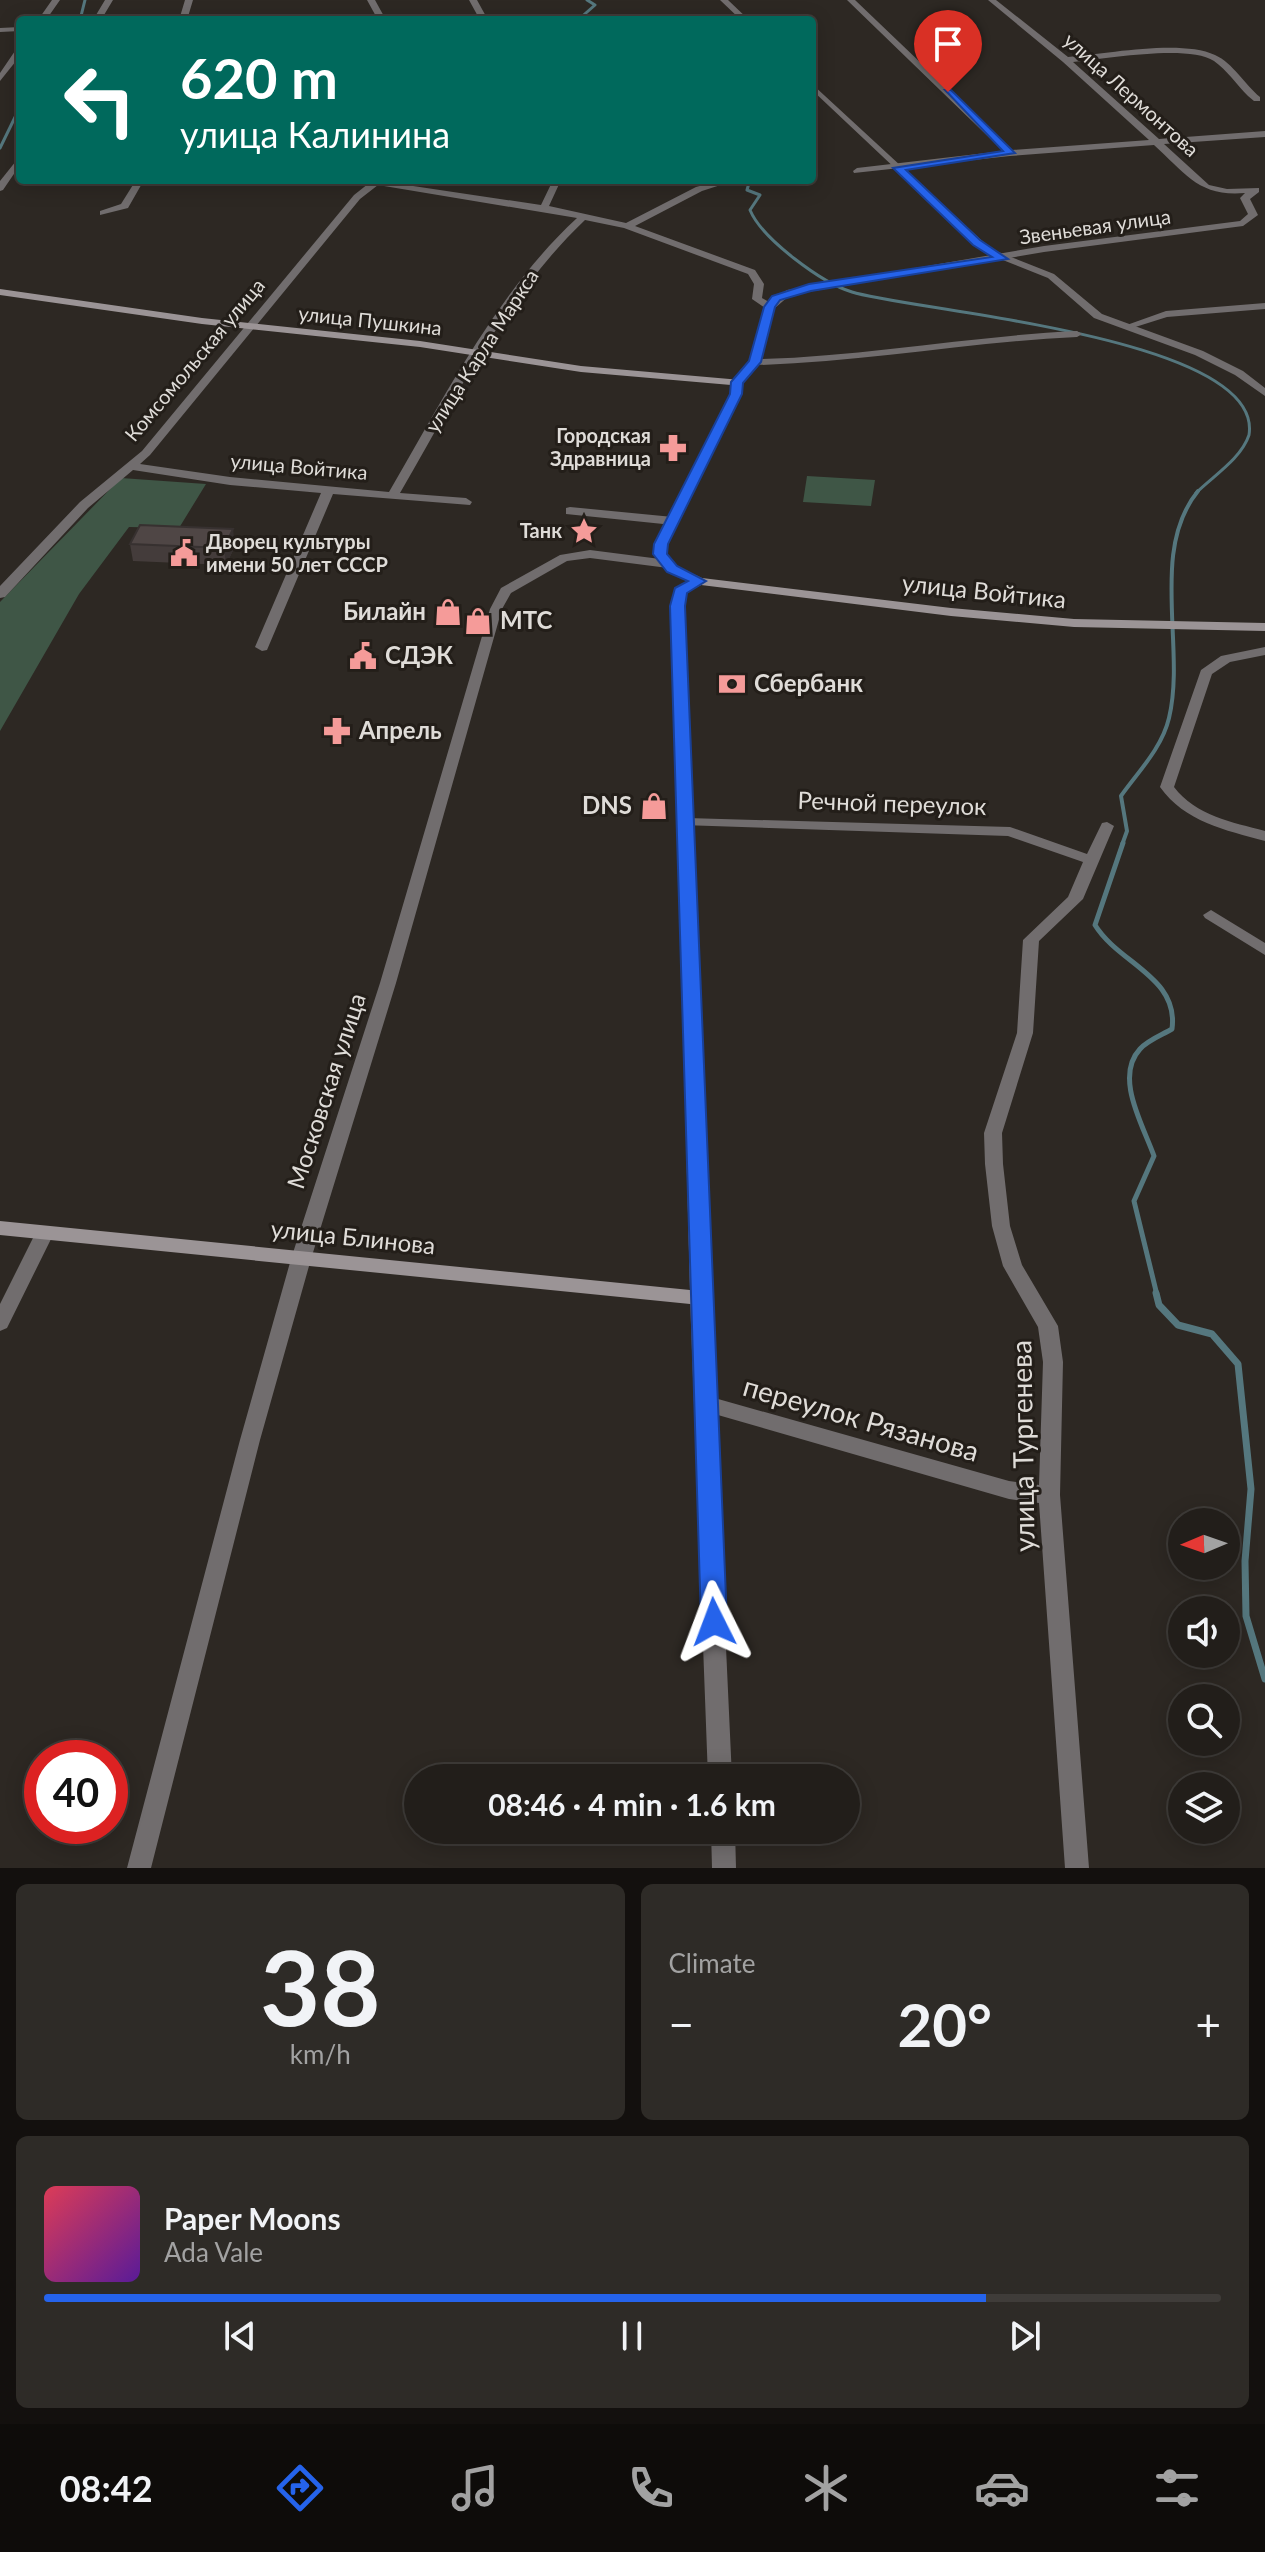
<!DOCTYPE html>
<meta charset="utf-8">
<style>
:root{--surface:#221e1a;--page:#2e2b27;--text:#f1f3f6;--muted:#a2a2a2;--line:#3f3c39;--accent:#2563eb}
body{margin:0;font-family:Lato,sans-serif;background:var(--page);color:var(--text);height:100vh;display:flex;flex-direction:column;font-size:30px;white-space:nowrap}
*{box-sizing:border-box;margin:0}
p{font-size:26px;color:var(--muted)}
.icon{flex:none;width:44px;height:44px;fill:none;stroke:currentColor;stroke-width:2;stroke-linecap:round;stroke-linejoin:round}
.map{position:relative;height:1868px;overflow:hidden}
.drawer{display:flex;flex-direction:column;gap:16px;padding:16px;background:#13100e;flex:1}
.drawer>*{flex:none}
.guide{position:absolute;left:16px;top:16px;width:800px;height:168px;border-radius:8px;box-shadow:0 4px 20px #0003,0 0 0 2px var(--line);background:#00695c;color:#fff;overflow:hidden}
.needle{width:52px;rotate:268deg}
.tools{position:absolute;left:1168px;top:1508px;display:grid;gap:16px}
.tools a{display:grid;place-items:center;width:72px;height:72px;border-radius:50%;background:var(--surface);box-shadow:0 4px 20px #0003,0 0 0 2px var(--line);font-size:40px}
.speed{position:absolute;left:24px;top:1740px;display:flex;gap:16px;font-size:40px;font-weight:700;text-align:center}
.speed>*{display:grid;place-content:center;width:104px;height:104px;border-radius:50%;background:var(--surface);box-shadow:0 4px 20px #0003,0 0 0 2px var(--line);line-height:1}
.speed .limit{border:12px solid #d22;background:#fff;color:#111}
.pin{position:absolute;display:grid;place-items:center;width:68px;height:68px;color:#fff;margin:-82px -34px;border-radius:50% 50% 50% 0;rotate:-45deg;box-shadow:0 0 8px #0007}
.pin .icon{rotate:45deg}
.me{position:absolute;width:88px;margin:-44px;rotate:357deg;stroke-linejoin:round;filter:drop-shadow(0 0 6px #0008)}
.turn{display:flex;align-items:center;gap:28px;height:168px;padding:0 32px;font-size:36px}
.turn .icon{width:104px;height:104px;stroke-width:2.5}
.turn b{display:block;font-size:56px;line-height:68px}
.big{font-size:60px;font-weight:700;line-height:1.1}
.drawer .card{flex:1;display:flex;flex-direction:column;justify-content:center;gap:12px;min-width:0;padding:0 28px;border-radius:12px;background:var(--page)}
.drawer .dial{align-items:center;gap:0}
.dial b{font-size:104px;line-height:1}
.song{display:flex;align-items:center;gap:24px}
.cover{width:96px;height:96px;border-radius:12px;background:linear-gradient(135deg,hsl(350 70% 55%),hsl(270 70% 35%))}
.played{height:8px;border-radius:4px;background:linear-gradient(90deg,var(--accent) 80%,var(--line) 80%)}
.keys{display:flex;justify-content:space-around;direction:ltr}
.heat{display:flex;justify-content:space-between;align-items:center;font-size:44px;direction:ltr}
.drawer .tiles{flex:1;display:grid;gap:16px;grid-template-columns:1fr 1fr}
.card:last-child{grid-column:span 2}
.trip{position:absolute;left:404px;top:1764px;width:456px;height:80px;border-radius:40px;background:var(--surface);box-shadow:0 4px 20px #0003,0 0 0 2px var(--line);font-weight:700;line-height:80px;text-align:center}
.dock{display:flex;height:128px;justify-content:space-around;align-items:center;background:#0e0c0a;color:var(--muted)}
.dock .icon{width:56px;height:56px}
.dock .on{color:var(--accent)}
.dock b{font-size:36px;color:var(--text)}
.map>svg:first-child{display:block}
</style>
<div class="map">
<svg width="1265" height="1868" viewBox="0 0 1265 1868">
<rect width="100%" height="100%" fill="#2d2823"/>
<path fill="#3f5646" d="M807,476L875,480L871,506L803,502Z
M121,478L206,484L179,528L129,527L79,594L0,731V602Z"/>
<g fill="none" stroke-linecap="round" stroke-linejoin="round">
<path stroke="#55777e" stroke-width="3" d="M80,20L85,0
M578,20L595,5L587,0
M0,148L20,107
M806,180L749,183L747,190L760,195L750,210C762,239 822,283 852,292C911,311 1265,336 1249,435C1241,459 1213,476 1196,493"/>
<path stroke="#55777e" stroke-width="4" d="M1122,845L1127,831L1121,796C1138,772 1162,748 1169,718C1186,648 1149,551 1198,491"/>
<path stroke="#55777e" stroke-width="5" d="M1123,843L1095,925C1119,964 1179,977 1172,1029C1162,1035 1148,1040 1140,1049C1114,1077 1143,1125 1154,1156L1134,1201L1157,1295"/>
<path stroke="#55777e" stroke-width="7" d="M1156,1293L1159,1305L1178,1325L1212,1334L1238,1364L1251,1489L1245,1561L1246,1616L1265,1679"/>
<path fill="#716d6e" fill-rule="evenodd" d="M52,0H60L46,20H38Z
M105,0H113L101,20H93Z
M185,0H193L187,20H179Z
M367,0H375L386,20H378Z
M469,0H477L488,20H480Z
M847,0H855L1012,150L1149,140L1063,62L988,0H996L1068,57C1106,54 1181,39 1215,55C1233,63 1245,85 1260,97V101H1254L1248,96C1237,85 1227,70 1214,61C1188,44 1105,59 1073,62L1159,139L1265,131V137L1164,144L1209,185L1227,189L1259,188V192L1250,199L1258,215L1243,226L1044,252L790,295L775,308L761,359C867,356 971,336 1077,331L1082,334L1077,337C970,342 865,362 758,365L737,385L732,382L750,361L765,308L752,299L754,284L748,274L624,228L585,220C506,295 455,398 400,493L466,498L472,502L470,505L333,494L267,650L262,651L255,647L321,493L230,485L133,470L88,508L5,597L0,598V586L80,502L142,451L354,195L373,180L541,205L553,180H561L549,206L626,223L696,187L722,180H736L702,191L635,226L755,270L764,284L762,298L769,302L787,290L1044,246L1240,221L1248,214L1240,198L1245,193C1199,197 1186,174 1154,145L1010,156L854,173L853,171L857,168L1003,151ZM378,185L577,218C496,293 444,398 389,492L230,477L140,464L150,455L360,199Z
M20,27V31L0,32V28Z
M17,48H20V56L0,81V73Z
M20,156V165L3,190L0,191V181Z
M136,180H144L128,208L100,215V211L121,204Z
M1265,303V309L1167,317L1129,329L1124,326L1166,311Z
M570,507L673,517L679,521L673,525L566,514V508Z
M590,550L668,560L674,564L668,568L590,558L567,561L511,593L502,609L396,983L311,1259L260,1440L151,1868H127L240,1440L291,1259L380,983L490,609L501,588L560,555Z
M1265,647V655L1230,662L1212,674L1174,787C1196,816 1232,822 1265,831V841C1225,830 1185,822 1160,787L1201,670L1221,656Z
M687,818L1010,827L1087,854L1102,823L1107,822L1114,826L1083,899L1039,941L1033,1033L1002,1133L1003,1164L1010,1226L1022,1265L1058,1326L1063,1362L1060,1495L1089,1868H1065L1039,1503L1009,1499L704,1411L697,1409L694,1403L697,1397L704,1395L1009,1481L1039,1485L1043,1362L1038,1327L1003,1266L992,1226L985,1164L984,1133L1017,1033L1023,940L1068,897L1083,862L1008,836L682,825L680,822Z
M1211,910L1265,943V955L1205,918L1203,915Z
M45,1226L52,1228L54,1233L7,1328L0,1331V1304L38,1228Z"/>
<path fill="#716d6e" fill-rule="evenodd" d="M720,0H728L749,20H741Z
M812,84L991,249L1054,274L1102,314L1203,351L1243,371L1265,388V396L1235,375L1195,355L1094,318L1048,278L985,253L812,90Z
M700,1291L707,1293L710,1298L732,1778H708L690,1298L693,1293Z
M711,1830H735L736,1868H712Z"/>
<path fill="#9b9496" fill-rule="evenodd" d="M0,289L202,318L420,341L581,366L741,380V394L667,544L666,554L676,566L702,578L951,608L1074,619L1265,623V631L1074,627L951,616L701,585L686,593L684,606L710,1298L707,1303L700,1305L0,1235V1221L690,1290L672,606L675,588L689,581L668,572L654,554L655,544L731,394V385L581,372L420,347L202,324L0,295Z"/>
</g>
<path fill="#443c3b" d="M130,544L235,546L226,565L133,561Z"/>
<path fill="#373130" d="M233,529L235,546L226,565L224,548Z"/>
<path fill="#4f4645" stroke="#373130" stroke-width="2" d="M140,525L233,529L224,548L130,544Z"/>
<path fill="#2563eb" stroke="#184099" stroke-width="2" d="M945,90H951L1015,153L906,170L980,240L1008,259L811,291L780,300L775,307L761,362L743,383L742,394L668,544L667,554L677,566L706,581L687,593L685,606L727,1622L723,1630L714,1633L705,1630L701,1622L670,606L675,588L688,581L667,572L653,554L654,544L730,394L731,382L749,361L764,307L772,296L809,284L992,257L973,245L893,168L1003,151Z"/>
<defs>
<g id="pharmacy-bare" transform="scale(2.16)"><path d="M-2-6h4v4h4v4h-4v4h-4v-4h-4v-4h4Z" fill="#f59b99" stroke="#231e19" stroke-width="2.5" paint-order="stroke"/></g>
<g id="sight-bare" transform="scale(2.16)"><path d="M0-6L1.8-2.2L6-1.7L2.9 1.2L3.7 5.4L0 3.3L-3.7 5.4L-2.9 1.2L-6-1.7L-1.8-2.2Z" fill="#f59b99" stroke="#231e19" stroke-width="2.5" paint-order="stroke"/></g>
<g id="civic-bare" transform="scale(2.16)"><path d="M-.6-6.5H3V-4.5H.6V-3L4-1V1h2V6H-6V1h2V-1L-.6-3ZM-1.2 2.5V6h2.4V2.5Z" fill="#f59b99" stroke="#231e19" stroke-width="2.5" paint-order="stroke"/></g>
<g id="shop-bare" transform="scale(2.16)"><path d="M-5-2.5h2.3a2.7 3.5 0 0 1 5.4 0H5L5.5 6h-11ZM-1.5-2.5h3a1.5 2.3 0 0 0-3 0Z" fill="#f59b99" stroke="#231e19" stroke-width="2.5" paint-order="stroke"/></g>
<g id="bank-bare" transform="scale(2.16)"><path d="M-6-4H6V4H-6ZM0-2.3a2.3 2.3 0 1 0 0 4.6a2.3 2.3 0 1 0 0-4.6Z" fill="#f59b99" stroke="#231e19" stroke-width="2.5" paint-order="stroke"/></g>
</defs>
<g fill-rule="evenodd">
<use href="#pharmacy-bare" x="673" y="448"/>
<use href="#sight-bare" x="584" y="531"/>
<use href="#civic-bare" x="184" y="553"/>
<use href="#shop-bare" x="448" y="612"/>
<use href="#shop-bare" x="478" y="621"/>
<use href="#civic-bare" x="363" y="656"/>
<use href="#bank-bare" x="732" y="684"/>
<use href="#pharmacy-bare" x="337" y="731"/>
<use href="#shop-bare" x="654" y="806"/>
</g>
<g text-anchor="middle" stroke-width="6" stroke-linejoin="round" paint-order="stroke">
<g font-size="20" fill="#dfdcd8" stroke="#231e19">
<text transform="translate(1131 95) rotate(42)" y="7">улица Лермонтова</text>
<text transform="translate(1095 227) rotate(-8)" y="7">Звеньевая улица</text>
<text transform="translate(370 321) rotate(6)" y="7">улица Пушкина</text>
<text transform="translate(482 351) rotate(-57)" y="7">улица Карла Маркса</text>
<text transform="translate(195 360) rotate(-50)" y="7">Комсомольская улица</text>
<text transform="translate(299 467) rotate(5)" y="7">улица Войтика</text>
</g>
<g font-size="20" font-weight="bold" fill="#dfdcd8" stroke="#231e19" text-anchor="end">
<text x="651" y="443">Городская<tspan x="651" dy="23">Здравница</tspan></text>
<text x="562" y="538">Танк</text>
<text x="206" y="549" text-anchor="start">Дворец культуры<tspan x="206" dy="23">имени 50 лет СССР</tspan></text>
</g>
<g font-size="24" fill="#dfdcd8" stroke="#231e19">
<text transform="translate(984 592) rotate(6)" y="8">улица Войтика</text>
<text transform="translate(892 804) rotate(2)" y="8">Речной переулок</text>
<text transform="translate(327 1091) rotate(-72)" y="8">Московская улица</text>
<text transform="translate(353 1238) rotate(6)" y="8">улица Блинова</text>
</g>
<g font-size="24" font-weight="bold" fill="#dfdcd8" stroke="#231e19" text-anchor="start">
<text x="426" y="620" text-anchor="end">Билайн</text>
<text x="500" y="629">МТС</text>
<text x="385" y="664">СДЭК</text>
<text x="754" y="692">Сбербанк</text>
<text x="359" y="739">Апрель</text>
<text x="632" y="814" text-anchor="end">DNS</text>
</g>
<g font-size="28" fill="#dfdcd8" stroke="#231e19">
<text transform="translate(861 1419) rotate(16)" y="10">переулок Рязанова</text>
<text transform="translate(1023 1446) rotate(-91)" y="10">улица Тургенева</text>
</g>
</g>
</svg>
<div class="tools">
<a><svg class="needle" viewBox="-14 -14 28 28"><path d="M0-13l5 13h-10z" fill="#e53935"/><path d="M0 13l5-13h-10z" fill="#a2a2a2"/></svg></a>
<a><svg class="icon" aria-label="sound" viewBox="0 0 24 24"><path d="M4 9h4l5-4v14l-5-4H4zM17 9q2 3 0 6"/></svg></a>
<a><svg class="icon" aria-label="search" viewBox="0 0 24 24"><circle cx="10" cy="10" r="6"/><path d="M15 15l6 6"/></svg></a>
<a><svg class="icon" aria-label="layers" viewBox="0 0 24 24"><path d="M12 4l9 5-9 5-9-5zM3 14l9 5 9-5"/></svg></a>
</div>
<div class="speed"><div class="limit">40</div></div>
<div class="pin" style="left:948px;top:92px;background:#d93025"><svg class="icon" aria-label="arrive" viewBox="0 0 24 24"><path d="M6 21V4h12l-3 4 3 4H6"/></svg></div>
<svg class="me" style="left:714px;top:1622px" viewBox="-20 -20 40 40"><path d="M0-17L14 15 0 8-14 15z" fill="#2563eb" stroke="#fff" stroke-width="4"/></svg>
<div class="trip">08:46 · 4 min · 1.6 km</div>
<div class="guide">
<div class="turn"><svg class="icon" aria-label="left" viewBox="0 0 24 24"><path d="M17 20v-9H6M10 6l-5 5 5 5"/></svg><div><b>620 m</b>улица Калинина</div></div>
</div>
</div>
<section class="drawer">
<div class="tiles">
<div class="card dial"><b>38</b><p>km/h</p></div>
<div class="card"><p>Climate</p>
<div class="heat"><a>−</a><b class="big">20°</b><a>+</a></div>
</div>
<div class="card">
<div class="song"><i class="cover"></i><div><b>Paper Moons</b><p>Ada Vale</p></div></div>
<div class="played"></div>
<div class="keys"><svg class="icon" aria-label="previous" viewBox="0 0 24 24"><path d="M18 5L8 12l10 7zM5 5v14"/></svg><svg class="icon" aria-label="pause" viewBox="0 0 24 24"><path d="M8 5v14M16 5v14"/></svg><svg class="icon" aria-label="next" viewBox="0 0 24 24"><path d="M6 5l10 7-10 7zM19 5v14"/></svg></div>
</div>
</div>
</section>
<nav class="dock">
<b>08:42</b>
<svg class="icon on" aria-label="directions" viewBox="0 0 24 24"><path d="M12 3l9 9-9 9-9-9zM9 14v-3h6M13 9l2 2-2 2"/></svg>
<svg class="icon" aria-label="music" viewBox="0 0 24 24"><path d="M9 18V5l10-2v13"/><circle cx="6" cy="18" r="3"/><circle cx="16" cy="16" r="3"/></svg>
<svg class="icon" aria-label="phone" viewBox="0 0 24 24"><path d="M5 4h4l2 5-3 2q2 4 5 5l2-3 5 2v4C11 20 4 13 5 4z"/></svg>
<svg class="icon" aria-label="climate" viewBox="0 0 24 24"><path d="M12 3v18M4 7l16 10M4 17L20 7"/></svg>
<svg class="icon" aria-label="car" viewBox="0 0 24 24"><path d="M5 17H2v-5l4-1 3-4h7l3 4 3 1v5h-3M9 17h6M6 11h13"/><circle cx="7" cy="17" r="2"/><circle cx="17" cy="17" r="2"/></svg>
<svg class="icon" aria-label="filters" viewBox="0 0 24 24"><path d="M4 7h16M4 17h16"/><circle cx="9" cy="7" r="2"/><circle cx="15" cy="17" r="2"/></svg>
</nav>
